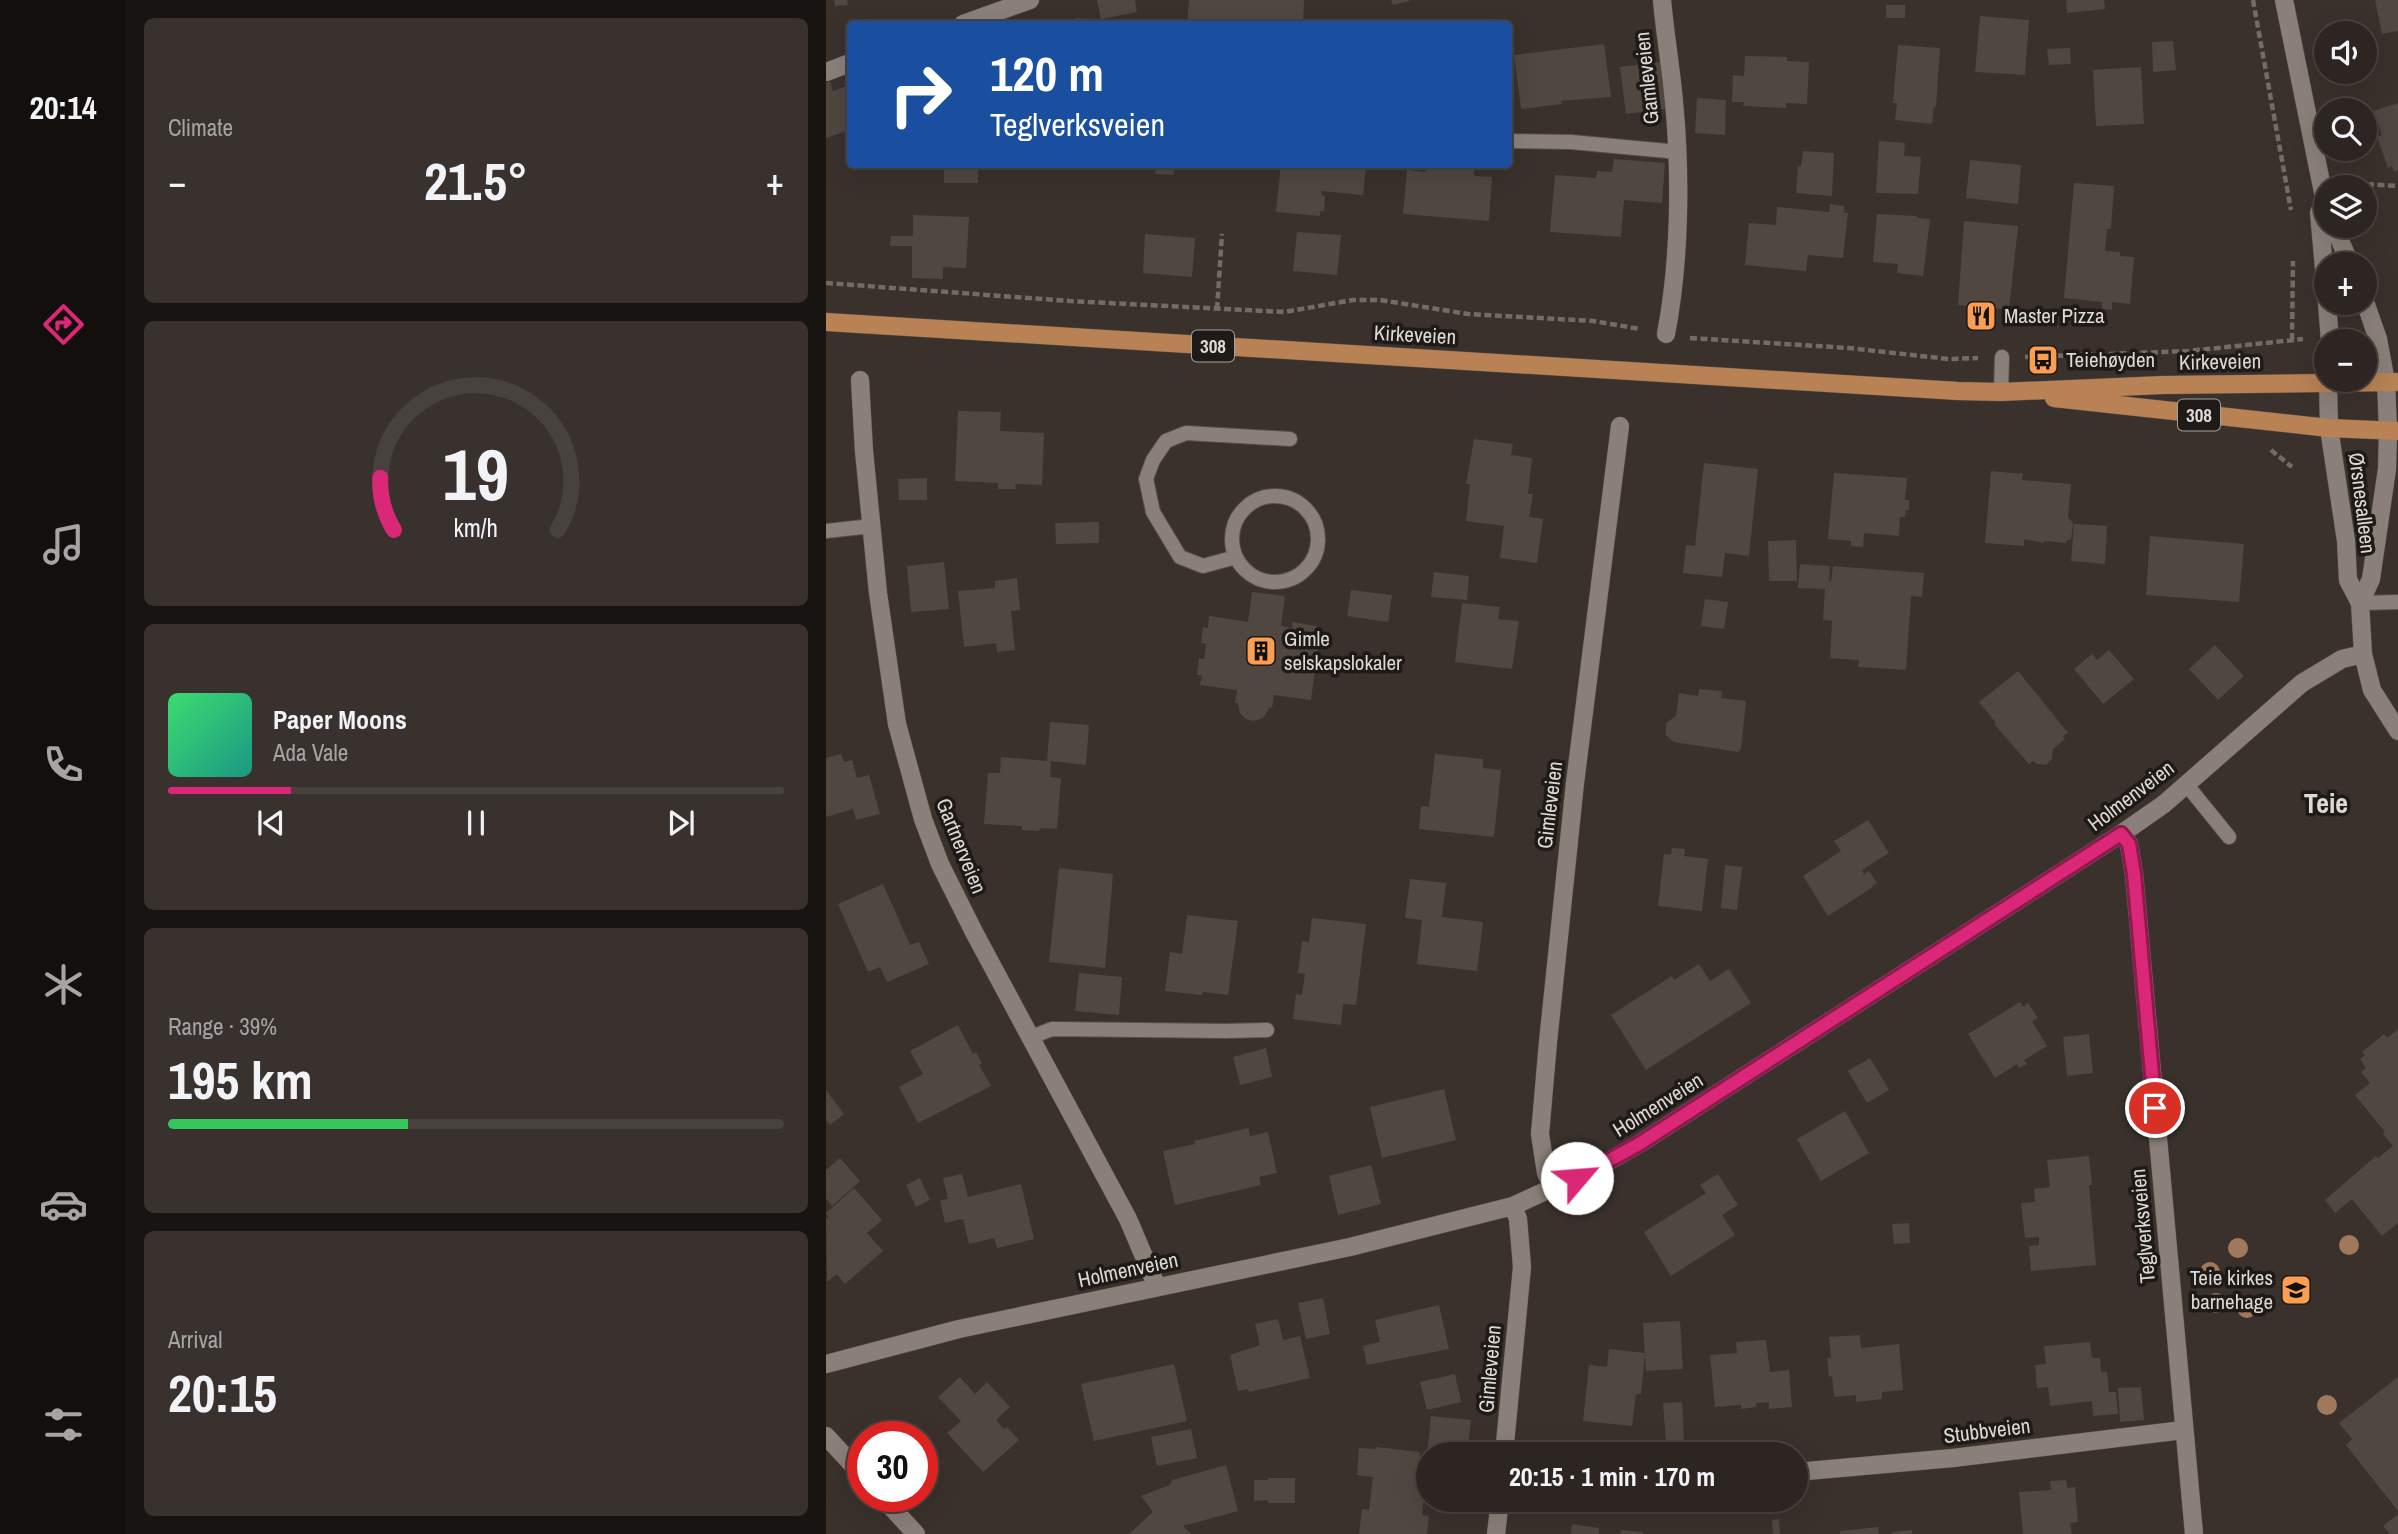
<!DOCTYPE html>
<meta charset="utf-8">
<style>
:root{--surface:#2c2521;--page:#38312e;--text:#f1f3f6;--muted:#a6a5a5;--line:#48423f;--accent:#db2777}
body{margin:0;font-family:"Archivo Narrow",sans-serif;background:var(--page);color:var(--text);height:100vh;display:flex;flex-direction:column;font-size:26px;white-space:nowrap}
*{box-sizing:border-box;margin:0}
p{font-size:23px;color:var(--muted)}
.icon{flex:none;width:38px;height:38px;fill:none;stroke:currentColor;stroke-width:2;stroke-linecap:round;stroke-linejoin:round}
.map{position:relative;flex:1;overflow:hidden}
.details{display:flex;flex-direction:column;gap:18px;padding:18px;background:#181412;width:700px}
.details>*{flex:none}
.banner{position:absolute;left:21px;top:21px;width:665px;height:147px;border-radius:7px;box-shadow:0 7px 28px #0002,0 0 0 2px var(--line);background:#1a4fa0;color:#fff;overflow:hidden}
.controls{position:absolute;left:1488px;top:21px;display:grid;gap:14px}
.controls a{display:grid;place-items:center;width:63px;height:63px;border-radius:50%;background:var(--surface);box-shadow:0 7px 28px #0002,0 0 0 2px var(--line);font-size:35px}
.speed{position:absolute;left:21px;top:1421px;display:flex;gap:14px;font-size:35px;font-weight:700;text-align:center}
.speed>*{display:grid;place-content:center;width:91px;height:91px;border-radius:50%;background:var(--surface);box-shadow:0 7px 28px #0002,0 0 0 2px var(--line);line-height:1}
.speed .limit{border:10px solid #d22;background:#fff;color:#111}
.pin{position:absolute;display:grid;place-items:center;width:60px;height:60px;color:#fff;margin:-30px;border:4px solid #fff;border-radius:50%;box-shadow:0 2px 7px #0007}
.me{position:absolute;width:77px;margin:-38px;rotate:63deg;stroke-linejoin:round;filter:drop-shadow(0 0 5px #0008)}
.turn{display:flex;align-items:center;gap:24px;height:147px;padding:0 28px;font-size:32px}
.turn .icon{width:91px;height:91px;stroke-width:2.5}
.turn b{display:block;font-size:49px;line-height:60px}
.big{font-size:52px;font-weight:800;line-height:1.1}
.details .widget{flex:1;display:flex;flex-direction:column;justify-content:center;gap:10px;min-width:0;padding:0 24px;border-radius:10px;background:var(--page)}
.details .dial{align-items:center;gap:0}
.dial svg{height:182px;overflow:visible;fill:none;stroke:var(--line);stroke-width:7;stroke-linecap:round;text-anchor:middle}
.dial text{fill:var(--text);stroke:none}
.song{display:flex;align-items:center;gap:21px}
.cover{width:84px;height:84px;border-radius:10px;background:linear-gradient(135deg,hsl(140 70% 55%),hsl(170 70% 35%))}
.played{height:7px;border-radius:4px;background:linear-gradient(90deg,var(--accent) 20%,var(--line) 20%)}
.keys{display:flex;justify-content:space-around;direction:ltr}
.heat{display:flex;justify-content:space-between;align-items:center;font-size:38px;direction:ltr}
.charge{height:10px;border-radius:5px;background:linear-gradient(90deg,#34c759 39%,var(--line) 0)}
.trip{position:absolute;left:590px;top:1442px;width:392px;height:70px;border-radius:35px;background:var(--surface);box-shadow:0 7px 28px #0002,0 0 0 2px var(--line);font-weight:800;line-height:70px;text-align:center}
main{display:flex;flex:1;min-height:0}
.dock{display:flex;flex-direction:column;width:126px;justify-content:space-around;align-items:center;background:#120f0d;color:var(--muted)}
.dock .icon{width:49px;height:49px}
.dock .current{color:var(--accent)}
.dock b{font-size:32px;color:var(--text)}
.map>svg:first-child{display:block}
</style>
<main>
<nav class="dock">
<b>20:14</b>
<svg class="icon current" aria-label="directions" viewBox="0 0 24 24"><path d="M12 3l9 9-9 9-9-9zM9 14v-3h6M13 9l2 2-2 2"/></svg>
<svg class="icon" aria-label="music" viewBox="0 0 24 24"><path d="M9 18V5l10-2v13"/><circle cx="6" cy="18" r="3"/><circle cx="16" cy="16" r="3"/></svg>
<svg class="icon" aria-label="phone" viewBox="0 0 24 24"><path d="M5 4h4l2 5-3 2q2 4 5 5l2-3 5 2v4C11 20 4 13 5 4z"/></svg>
<svg class="icon" aria-label="climate" viewBox="0 0 24 24"><path d="M12 3v18M4 7l16 10M4 17L20 7"/></svg>
<svg class="icon" aria-label="car" viewBox="0 0 24 24"><path d="M5 17H2v-5l4-1 3-4h7l3 4 3 1v5h-3M9 17h6M6 11h13"/><circle cx="7" cy="17" r="2"/><circle cx="17" cy="17" r="2"/></svg>
<svg class="icon" aria-label="filters" viewBox="0 0 24 24"><path d="M4 7h16M4 17h16"/><circle cx="9" cy="7" r="2"/><circle cx="15" cy="17" r="2"/></svg>
</nav>
<section class="details">
<div class="widget"><p>Climate</p>
<div class="heat"><a>−</a><b class="big">21.5°</b><a>+</a></div>
</div>
<div class="widget dial"><svg viewBox="0 0 100 80">
<path d="M14 69A42 42 0 1 1 86 69"/>
<path d="M14 69A42 42 0 0 1 8 46" stroke="#db2777"/>
<text x="50" y="56" font-size="32" font-weight="700">19</text>
<text x="50" y="72" font-size="11">km/h</text>
</svg></div>
<div class="widget">
<div class="song"><i class="cover"></i><div><b>Paper Moons</b><p>Ada Vale</p></div></div>
<div class="played"></div>
<div class="keys"><svg class="icon" aria-label="previous" viewBox="0 0 24 24"><path d="M18 5L8 12l10 7zM5 5v14"/></svg><svg class="icon" aria-label="pause" viewBox="0 0 24 24"><path d="M8 5v14M16 5v14"/></svg><svg class="icon" aria-label="next" viewBox="0 0 24 24"><path d="M6 5l10 7-10 7zM19 5v14"/></svg></div>
</div>
<div class="widget"><p>Range · 39%</p><b class="big">195 km</b><div class="charge"></div></div>
<div class="widget"><p>Arrival</p><b class="big">20:15</b></div>
</section>
<div class="map">
<svg width="1572" height="1534" viewBox="0 0 1572 1534">
<rect width="100%" height="100%" fill="#3a312c"/>
<path fill="#504741" d="M8,0H21L22,5L9,6Z
M271,0H309L311,12L275,19Z
M363,0H478L477,24H361Z
M565,0H583V1L567,5Z
M1240,0H1278L1279,9L1241,13Z
M1549,0H1572V31L1556,34Z
M1060,5H1079V18H1060Z
M1154,16L1203,20L1199,75L1149,72Z
M249,18L289,20L288,24H249Z
M1347,41L1350,70L1327,72L1326,42Z
M778,44L785,97L735,101L736,104L695,109L688,55Z
M1072,45L1114,48L1110,107L1108,106L1106,124L1069,120L1071,103H1067Z
M1244,48L1245,64L1223,65L1221,49Z
M919,56L961,57V61L983,62L981,104L960,103V108L917,106L918,102H906L907,75L918,76Z
M834,62L840,109L800,114L794,67Z
M1315,67L1318,124L1270,126L1267,70Z
M4,81L7,91L20,86L24,101V130L0,138V83Z
M871,98L900,100L899,135L869,133Z
M1572,103V170L1568,172L1566,166L1562,168L1551,137L1556,135L1548,111Z
M1053,141L1079,143L1078,156L1095,157L1092,194L1050,193Z
M977,151L1008,153L1006,196L970,193L972,166H975Z
M788,159L839,163L836,203L798,200L795,237L724,232L729,175L770,178L771,171L786,172Z
M1144,160L1195,165L1192,204L1140,198Z
M118,164H152V183H118Z
M330,164H365V169L348,168V175L329,174Z
M455,164H540L537,195L496,191L495,195L499,196L498,211H494V216L450,212Z
M600,164L648,166V176L666,177L663,221L577,214L581,170L600,172Z
M1248,183L1288,186L1285,229H1281L1279,251L1294,252V256L1308,257L1304,304L1286,302V310L1276,309V302L1238,298Z
M1004,204L1018,206V213H1022L1017,258L982,255L980,271L919,265L923,223L950,225L951,207L1003,212Z
M1051,214L1091,216V218L1104,219L1097,276L1071,273L1072,264L1047,262Z
M87,215L143,217L140,268L117,267V279L86,278V246H64L65,236H87Z
M1138,221L1192,226L1183,310L1132,305Z
M471,232L515,235L511,275L467,271Z
M319,234L369,238L366,277L317,273Z
M132,411L175,412L174,431L218,433L216,485L189,484L190,489H172V483L129,481Z
M648,439L687,444L685,455L706,458L702,494H707L703,517L717,519L711,563L674,558L678,526L640,521L644,484H640Z
M878,463L932,469L923,556L899,553L896,577L857,573L860,545L869,546Z
M1165,471L1197,474L1196,480L1245,484L1242,517L1247,523L1245,540H1241L1240,543L1218,541V543L1198,539V546L1159,543Z
M1008,473L1081,478L1079,500H1083V510H1080L1079,517H1074L1073,536L1038,533L1037,547L1025,546V541L1002,539Z
M101,478V500H73L72,479Z
M273,522V543L230,544L229,523Z
M1248,524L1281,526L1279,564L1245,561Z
M1324,536L1418,544L1413,602L1320,595Z
M970,540L971,581H943L942,541Z
M118,562L123,609L85,612L81,566Z
M974,564L1004,566L1003,581L1005,582L1007,566L1098,573L1096,597L1085,596L1080,670L1032,667L1033,660L1004,658L1006,621L997,620L999,589L972,588Z
M608,572L643,576L641,600L605,597Z
M191,578L194,610L185,611L189,650L171,652L170,643L138,647L132,591L169,588V581Z
M525,590L566,595L562,622L521,616Z
M426,592L459,596L455,626L466,628V622L491,626L490,631H494L485,700L448,695L446,708L444,707L437,718L427,721L420,719L414,713L412,703H409L411,690L374,685L376,675H371L373,658L378,659L380,644L375,643L377,627L382,628L383,616L422,622Z
M879,599L902,602L898,629L875,626Z
M636,603L674,607L672,619L693,621L686,669L629,662Z
M1389,645L1418,676L1392,700L1363,669Z
M1283,650L1308,679L1277,704L1248,669L1266,654L1271,660Z
M1192,671L1242,733L1237,736L1239,739L1227,749L1226,759L1220,765L1211,764L1207,761L1203,764L1168,724L1170,723L1153,702Z
M873,689L896,691L895,698L920,701L915,749L912,752L848,742L840,735V723L850,716L853,693L872,696Z
M224,722L263,725L260,765L225,761L224,777L235,778L231,829L214,828L213,831L196,830V826L158,824L162,773H174L175,757L221,761Z
M15,754L18,762L26,760L31,778L43,775L54,814L30,820L27,809L0,817V758Z
M609,754L657,759V768L675,770L668,837L593,829L595,806L603,807Z
M1042,820L1063,853L1036,870L1038,874L1043,871L1051,883L1046,886L1047,887L1002,916L977,876L1015,851L1008,841Z
M846,848L859,849L858,856L882,859L876,911L832,906L838,854L845,855Z
M899,865L916,867L911,910L895,908Z
M233,868L287,874L279,968L223,962Z
M584,879L620,883L616,917L657,922L651,971L591,964L596,920L579,918Z
M57,884L84,945L93,942L103,964L61,982L54,967L42,972L12,904Z
M361,915L412,921L402,995L377,992L376,995L339,991L344,952L356,954Z
M486,918L540,924L530,1005L517,1004L515,1025L467,1019L470,994L476,995L479,974L472,973L476,941L483,942Z
M873,964L884,981L903,969L925,1003L820,1070L785,1015L846,976L848,980Z
M253,973L296,977L293,1015L249,1011Z
M1194,1002L1197,1007L1202,1003L1212,1018L1206,1021L1221,1046L1198,1060L1201,1064L1193,1068L1191,1064L1169,1078L1142,1034Z
M132,1025L147,1054L150,1052L156,1063L153,1065L165,1086L92,1123L73,1087L97,1074L84,1051Z
M1572,1029V1223L1556,1236L1526,1199L1509,1213L1499,1200L1550,1156L1552,1158L1567,1146L1557,1134L1559,1132L1529,1095L1544,1083L1535,1072L1540,1068L1534,1059L1539,1055L1536,1052L1558,1034L1561,1038Z
M1263,1034L1267,1073L1241,1076L1237,1037Z
M440,1048L446,1077L414,1085L407,1057Z
M1044,1058L1063,1090L1041,1103L1022,1071Z
M618,1089L630,1140L556,1158L544,1107Z
M0,1090L18,1114L4,1125L0,1120Z
M1019,1111L1043,1153L995,1181L971,1139Z
M422,1128L424,1136L442,1132L451,1173L433,1177L435,1185L349,1205L337,1151L369,1144L368,1141Z
M1263,1156L1266,1185H1263L1270,1265L1205,1271L1203,1246L1213,1245V1237L1199,1238L1195,1203L1209,1202L1208,1189L1224,1187L1221,1160Z
M14,1158L34,1181L6,1206L0,1199V1170Z
M545,1165L555,1204L512,1215L503,1176Z
M136,1174L142,1197L195,1184L208,1239L171,1248L168,1238L143,1244L137,1219L119,1223L114,1200L122,1199L117,1178Z
M892,1174L912,1205L896,1215L909,1235L845,1276L818,1232L880,1193L874,1185Z
M94,1178L104,1200L90,1207L80,1185Z
M28,1188L56,1220L41,1233L57,1251L19,1284L11,1274L1,1282L0,1218L3,1219L0,1213Z
M1083,1223L1084,1243L1068,1244L1066,1224Z
M497,1298L504,1334L480,1339L472,1303Z
M613,1305L623,1349L541,1365L537,1346L554,1342L549,1320Z
M452,1319L457,1340L474,1336L484,1378L423,1392L422,1389L412,1391L404,1355L434,1345L429,1324Z
M854,1321L857,1369L820,1371L817,1323Z
M1034,1335L1035,1348L1073,1344L1077,1390L1056,1392V1399L1030,1402V1395L1008,1397L1006,1376L1003,1377L1001,1358H1005L1003,1337Z
M940,1340L944,1372L963,1370L966,1407L943,1409V1402L930,1403V1407L915,1409V1405L889,1407L884,1355L911,1353L910,1342Z
M1264,1342L1266,1358H1274L1275,1372H1281L1283,1392H1290L1292,1414L1267,1416L1266,1401L1224,1406L1222,1387L1211,1388L1209,1365L1220,1364L1218,1346Z
M783,1349L819,1353L815,1394H810L806,1426L757,1421L763,1365L781,1367Z
M348,1364L361,1421L268,1441L255,1384Z
M629,1374L635,1402L601,1410L594,1382Z
M134,1377L149,1394L161,1382L184,1407L170,1420L178,1429L181,1427L193,1440L157,1472L121,1433L135,1421L112,1397Z
M1572,1377V1511L1520,1445L1526,1439L1513,1423Z
M1315,1387L1318,1420L1294,1422L1292,1388Z
M856,1402L858,1441L840,1442L837,1403Z
M605,1416L645,1420L641,1454H601Z
M365,1429L371,1458L331,1466L325,1437Z
M550,1447L594,1452L591,1487H599L596,1515L603,1516L601,1534H533L536,1509L543,1510L547,1477L531,1475L533,1448L550,1449Z
M400,1465L412,1511L357,1526L365,1534H303L327,1512L315,1496L344,1485L346,1480Z
M442,1478H469V1503H442V1500L428,1501V1480H442Z
M1240,1480L1241,1488L1249,1487L1252,1522L1244,1523L1246,1534H1197L1193,1492L1225,1490L1224,1481Z
M1572,1514V1534H1564L1557,1526Z
M953,1519L954,1534H947L946,1520Z
M746,1524L773,1528V1534H745Z
M1052,1527L1053,1534H1014V1531Z
M795,1530L817,1532V1534H794Z
M1086,1530V1534H1066V1532Z"/>
<g fill="none" stroke-linecap="round" stroke-linejoin="round">
<g stroke="#564f4a" stroke-width="16">
<path id="lane" d="M682,141L745,142L852,152
M1175,392L1176,357
M406 539a43 43 0 1 1 86 0a43 43 0 1 1-86 0Z
M0,531L46,526
M410,557L377,566L354,557L327,512L320,479L327,460L340,441L360,433L464,439
M1534,603L1572,602
M1360,784L1403,837
M205,1037L226,1029L400,1031L441,1030"/>
</g>
<g stroke="#564f4a" stroke-width="19">
<path id="street" d="M836,0C839,34 845,68 848,102C855,176 854,261 840,334
M1458,0L1500,207
M137,24L204,0
M0,72L24,63
M1498,202L1493,213L1500,290
M1508,226L1524,264
M1501,303L1504,341
M34,380L38,451L52,593L71,724L97,819L114,864L149,934L302,1219L331,1287
M1502,380L1503,428L1520,541L1522,580L1534,603L1537,654L1546,690L1572,731
M1534,603L1545,579L1561,469L1562,431L1560,382L1552,339L1538,299
M1295,834L1303,844L1308,874L1368,1534
M728,1189L720,1173L714,1134L722,1042L749,783L794,426
M0,1364L133,1329L524,1247L687,1206L774,1166L813,1144L1295,834L1338,804L1476,683L1516,659L1537,654
M0,1436L37,1476
M678,1454L696,1267L692,1219L687,1206
M970,1472L1127,1458L1357,1430
M55,1496L90,1534
M670,1534L674,1500"/>
</g>
<g stroke="#564f4a" stroke-width="19">
<path id="primary" d="M0,322L1132,391L1175,392L1337,385L1572,382
M1228,398L1503,428L1572,431"/>
</g>
<path stroke="#736b66" stroke-width="4.5" stroke-dasharray="7 3.5" stroke-linecap="butt" d="M1427,0L1465,210
M1520,183L1572,186
M0,283L243,301L458,312L527,300H554L642,314L767,321L814,329
M391,309L396,234
M864,338L1023,348L1122,359L1152,358
M1466,340L1467,261
M1199,357L1363,351L1477,339
M1445,450L1466,467"/>
<use href="#lane" stroke="#8a8079" stroke-width="14"/>
<use href="#street" stroke="#8a8079" stroke-width="18"/>
<use href="#primary" stroke="#b88254" stroke-width="18"/>
</g>
<g fill="#a0785b">
<circle cx="1523" cy="1245" r="10"/>
<circle cx="1412" cy="1248" r="10"/>
<circle cx="1384" cy="1272" r="10"/>
<circle cx="1390" cy="1303" r="10"/>
<circle cx="1421" cy="1308" r="10"/>
<circle cx="1501" cy="1405" r="10"/>
</g>
<g fill="none" stroke-linecap="round" stroke-linejoin="round">
<g stroke="#8e194d" stroke-width="18">
<path id="route" d="M751,1178L813,1144L1295,834L1303,844L1308,874L1329,1108"/>
</g>
<use href="#route" stroke="#db2777" stroke-width="12"/>
</g>
<defs>
<g id="restaurant-square" transform="scale(1.575)"><rect x="-9" y="-9" width="18" height="18" rx="4" fill="#fc9e52" stroke="#1e1a17"/><path d="M-5-6h1v4h1v-4h1v4h1v-4h1v5L-1.5 .5V6h-2V.5L-5-1ZM5-6V6H3V1.5H1.5Q1.5-4 5-6Z" fill="#111"/></g>
<g id="bus-square" transform="scale(1.575)"><rect x="-9" y="-9" width="18" height="18" rx="4" fill="#fc9e52" stroke="#1e1a17"/><path d="M-5-6H5V4H4V6H2V4H-2V6H-4V4H-5ZM-3.5-4V0h7V-4ZM-3.5 1.2v1.5H-2V1.2ZM2 1.2v1.5H3.5V1.2Z" fill="#111"/></g>
<g id="building-square" transform="scale(1.575)"><rect x="-9" y="-9" width="18" height="18" rx="4" fill="#fc9e52" stroke="#1e1a17"/><path d="M-4-6H4V6H1V3H-1V6H-4ZM-2.5-4.3h1.7v1.8h-1.7ZM.8-4.3h1.7v1.8H.8ZM-2.5-1h1.7V.8h-1.7ZM.8-1h1.7V.8H.8Z" fill="#111"/></g>
<g id="school-square" transform="scale(1.575)"><rect x="-9" y="-9" width="18" height="18" rx="4" fill="#fc9e52" stroke="#1e1a17"/><path d="M0-5L7-2L0 1L-7-2ZM-4 1L0 2.5L4 1V4Q0 6-4 4Z" fill="#111"/></g>
</defs>
<g fill-rule="evenodd">
<use href="#restaurant-square" x="1155" y="316"/>
<use href="#bus-square" x="1217" y="360"/>
<use href="#building-square" x="435" y="651"/>
<use href="#school-square" x="1470" y="1290"/>
</g>
<g text-anchor="middle" stroke-width="7" stroke-linejoin="round" paint-order="stroke">
<g fill="#1e1a17" stroke="#a5a09c" stroke-width="2">
<rect x="366" y="330.5" width="42" height="31" rx="5"/>
<rect x="1352" y="399.5" width="42" height="31" rx="5"/>
</g>
<g font-size="19" font-weight="bold" fill="#dfd9d5">
<text x="387" y="353">308</text>
<text x="1373" y="422">308</text>
</g>
<g font-size="21" fill="#dfd9d5" stroke="#1e1a17">
<text transform="translate(821 78) rotate(-96)" y="7">Gamleveien</text>
<text transform="translate(589 335) rotate(3)" y="7">Kirkeveien</text>
<text transform="translate(1394 362) rotate(-1)" y="7">Kirkeveien</text>
<text transform="translate(1536 503) rotate(83)" y="7">Ørsnesalleen</text>
<text transform="translate(1305 796) rotate(-37)" y="7">Holmenveien</text>
<text transform="translate(724 805) rotate(-83)" y="7">Gimleveien</text>
<text transform="translate(135 846) rotate(68)" y="7">Gartnerveien</text>
<text transform="translate(832 1105) rotate(-32)" y="7">Holmenveien</text>
<text transform="translate(1317 1226) rotate(-95)" y="7">Teglverksveien</text>
<text transform="translate(302 1270) rotate(-12)" y="7">Holmenveien</text>
<text transform="translate(664 1369) rotate(-85)" y="7">Gimleveien</text>
<text transform="translate(1161 1431) rotate(-7)" y="7">Stubbveien</text>
</g>
<g font-size="21" fill="#dfd9d5" stroke="#1e1a17" text-anchor="start">
<text x="1178" y="323">Master Pizza</text>
<text x="1240" y="367">Teiehøyden</text>
<text x="458" y="646">Gimle<tspan x="458" dy="24">selskapslokaler</tspan></text>
<text x="1447" y="1285" text-anchor="end">Teie kirkes<tspan x="1447" dy="24">barnehage</tspan></text>
</g>
<g font-size="28" font-weight="bold" fill="#dfd9d5" stroke="#1e1a17">
<text x="1500" y="813">Teie</text>
</g>
</g>
</svg>
<div class="controls">
<a><svg class="icon" aria-label="sound" viewBox="0 0 24 24"><path d="M4 9h4l5-4v14l-5-4H4zM17 9q2 3 0 6"/></svg></a>
<a><svg class="icon" aria-label="search" viewBox="0 0 24 24"><circle cx="10" cy="10" r="6"/><path d="M15 15l6 6"/></svg></a>
<a><svg class="icon" aria-label="layers" viewBox="0 0 24 24"><path d="M12 4l9 5-9 5-9-5zM3 14l9 5 9-5"/></svg></a>
<a>+</a>
<a>−</a>
</div>
<div class="speed"><div class="limit">30</div></div>
<div class="pin" style="left:1329px;top:1108px;background:#d93025"><svg class="icon" aria-label="arrive" viewBox="0 0 24 24"><path d="M6 21V4h12l-3 4 3 4H6"/></svg></div>
<svg class="me" style="left:751px;top:1178px" viewBox="-20 -20 40 40"><circle r="19" fill="#fff"/><path d="M0-13L10 11 0 6-10 11z" fill="#db2777"/></svg>
<div class="trip">20:15 · 1 min · 170 m</div>
<div class="banner">
<div class="turn"><svg class="icon" aria-label="right" viewBox="0 0 24 24"><path d="M7 20v-9h11M14 6l5 5-5 5"/></svg><div><b>120 m</b>Teglverksveien</div></div>
</div>
</div>
</main>
